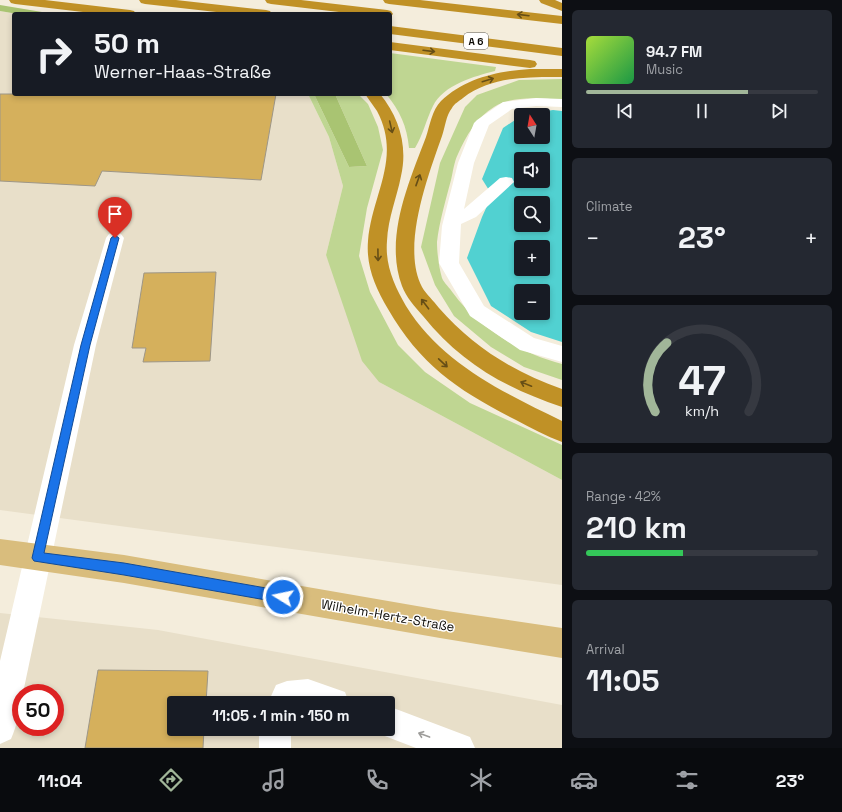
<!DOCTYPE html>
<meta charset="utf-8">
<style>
:root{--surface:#171b24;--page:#242831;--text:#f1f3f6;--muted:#9ea1a6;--line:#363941;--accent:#a1b699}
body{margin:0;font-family:"Space Grotesk",sans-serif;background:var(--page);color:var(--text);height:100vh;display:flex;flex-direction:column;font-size:15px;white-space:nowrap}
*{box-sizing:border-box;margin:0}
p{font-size:13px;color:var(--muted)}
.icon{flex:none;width:22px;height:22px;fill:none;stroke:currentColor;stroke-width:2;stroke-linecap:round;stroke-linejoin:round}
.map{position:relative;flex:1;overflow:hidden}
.side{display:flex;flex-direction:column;gap:10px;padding:10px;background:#0d0f14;width:280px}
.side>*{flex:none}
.top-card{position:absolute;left:12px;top:12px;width:380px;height:84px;border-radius:4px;box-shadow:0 2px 6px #0003;background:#171b24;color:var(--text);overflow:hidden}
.needle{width:26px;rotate:349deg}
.buttons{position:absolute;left:514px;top:108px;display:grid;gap:8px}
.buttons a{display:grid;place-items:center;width:36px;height:36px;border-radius:4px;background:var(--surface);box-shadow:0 2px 6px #0003;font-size:20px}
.speed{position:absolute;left:12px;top:684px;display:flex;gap:8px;font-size:20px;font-weight:700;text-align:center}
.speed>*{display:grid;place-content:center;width:52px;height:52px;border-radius:50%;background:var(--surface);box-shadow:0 2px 6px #0003;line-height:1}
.speed .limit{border:6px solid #d22;background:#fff;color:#111}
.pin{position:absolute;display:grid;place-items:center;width:34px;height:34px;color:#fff;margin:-41px -17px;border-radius:50% 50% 50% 0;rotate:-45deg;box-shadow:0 0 4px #0007}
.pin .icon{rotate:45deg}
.me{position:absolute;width:44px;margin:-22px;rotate:280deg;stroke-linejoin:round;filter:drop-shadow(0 0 3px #0008)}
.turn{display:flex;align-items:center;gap:14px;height:84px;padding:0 16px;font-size:18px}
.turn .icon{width:52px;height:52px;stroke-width:2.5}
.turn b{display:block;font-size:28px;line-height:34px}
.big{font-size:30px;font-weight:600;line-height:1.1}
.side .card{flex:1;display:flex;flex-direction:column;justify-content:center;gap:6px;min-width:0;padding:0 14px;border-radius:6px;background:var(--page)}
.side .dial{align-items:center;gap:0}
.dial svg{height:104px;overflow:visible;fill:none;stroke:var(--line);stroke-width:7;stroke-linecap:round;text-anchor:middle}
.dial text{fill:var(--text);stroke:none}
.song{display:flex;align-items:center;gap:12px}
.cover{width:48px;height:48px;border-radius:6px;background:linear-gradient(135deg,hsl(80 70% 55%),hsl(140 70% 35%))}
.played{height:4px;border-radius:2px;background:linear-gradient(90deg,var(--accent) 70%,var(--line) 70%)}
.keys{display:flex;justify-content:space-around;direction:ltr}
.heat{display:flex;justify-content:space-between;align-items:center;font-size:22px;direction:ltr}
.charge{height:6px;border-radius:3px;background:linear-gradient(90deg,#34c759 42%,var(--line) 0)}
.trip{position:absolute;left:167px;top:696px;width:228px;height:40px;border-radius:4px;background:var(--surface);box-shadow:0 2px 6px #0003;font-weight:600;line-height:40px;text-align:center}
.tab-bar{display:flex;height:64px;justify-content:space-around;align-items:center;background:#090b0e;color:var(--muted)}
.tab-bar .icon{width:28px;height:28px}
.tab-bar .on{color:var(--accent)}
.tab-bar b{font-size:18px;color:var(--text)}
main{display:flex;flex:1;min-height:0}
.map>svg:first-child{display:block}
</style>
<main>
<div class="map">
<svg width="562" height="748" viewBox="0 0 562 748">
<rect width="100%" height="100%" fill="#f4eddc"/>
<path fill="#e8dfc9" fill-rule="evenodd" d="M0,11L18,14H14V94H308L329,137L343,186L326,255L379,382L562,480V585L0,510Z
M0,613L158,630L562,705V748H0ZM21,693H55V727H21ZM174,703H388V729H174Z"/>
<path fill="#bfd692" d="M390,53L496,67L495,71C475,76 443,85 433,106C426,120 423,135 415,148H409C407,126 400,111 386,94H390Z
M562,79V100C540,98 514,95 494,107C477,117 466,136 458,154C454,162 453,172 451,180C446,199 439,223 437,242C437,253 439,268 442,278C444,283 450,288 453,293C479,328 520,353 562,364V380L524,367L491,347L454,316L435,285L421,247L440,163L465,107L477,95L519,80Z
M308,94H314L349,167L367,166L335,94H358L368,104L378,127L383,150L367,208L359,256L370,292L398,345L425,372L470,403L562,445V480L379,382L362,361L326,255L343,186L329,137Z"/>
<path fill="#a9c472" d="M0,5L54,14H18L0,11Z
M314,94H335L367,166L349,167Z"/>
<path fill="#51d1d1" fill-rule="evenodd" d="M553,110L562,111V342L531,332L491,306L467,258L482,217L492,195L482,179L503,128L521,116V137H543V115H522ZM521,159H543V181H521ZM521,203H543V225H521ZM521,247H543V269H521ZM521,291H543V313H521Z"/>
<path fill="#d5b05c" stroke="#9d9687" d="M0,94H276L261,180L102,171L95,186L0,181Z
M216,272L210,361L143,362L146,348H132L144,273Z
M98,670L208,671L206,703H174V729H204L203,748H85Z"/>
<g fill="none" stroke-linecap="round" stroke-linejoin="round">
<path fill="#fff" fill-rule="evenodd" d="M536,98L562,99V107L536,106L512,109L489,125L474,163L464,209L500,178L506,177L512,178L514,182L476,217L461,224L459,263L484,306L534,338L562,346V362L520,350L470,316L439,263L442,226L458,163L474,123L477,120L503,102Z
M115,232L121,234L124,238L96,345L23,693H21C21,709 17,725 11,739L0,744V661L74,345L106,238L109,234Z
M308,679L345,692L349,703H268L276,685L287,681Z
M388,706L470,737L475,748H416L377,733L375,729H388Z
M259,729H291V748H259Z"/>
<path fill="#d9bd7d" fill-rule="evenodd" d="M0,539L124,555L440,610L562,628V658L440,638L124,583L0,565Z"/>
<path fill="#c09126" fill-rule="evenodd" d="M9,0H45L130,10L134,11L136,14H100L15,4L11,3Z
M139,0H176L266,10L270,11L272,14H234L145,4L141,3Z
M265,0H301L387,10L391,11L393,14L390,17V14H356L271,4L267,3Z
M383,0H420L562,16V24L389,4L385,3Z
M539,0H555L562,3V11L541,3Z
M390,26L562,48V56L390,34Z
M390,42L530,60L535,61L537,64L535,67L530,68L390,50Z
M530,69H562V77C528,77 491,76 463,98C459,101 454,104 452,108C446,115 445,128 442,136C428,176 401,247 422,287C426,294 434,301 439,308C472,346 515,373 562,389V407C505,388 461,363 423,316C415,307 406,297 402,286C384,238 409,182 426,137C430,125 432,110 441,101C465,78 498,71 530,69Z
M365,94H380C399,117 408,146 401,176C397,197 388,218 387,241C385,265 394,285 406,306C442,364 503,392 562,421V442C546,436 531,428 516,420C459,391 421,366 388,309C375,287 366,266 368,241C372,194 402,158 377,111C373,105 369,100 365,94Z"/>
</g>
<defs><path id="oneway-shaft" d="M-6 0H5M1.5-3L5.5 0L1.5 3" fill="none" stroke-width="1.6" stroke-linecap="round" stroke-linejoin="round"/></defs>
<g stroke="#664e16">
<use href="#oneway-shaft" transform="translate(523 15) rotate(-173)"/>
<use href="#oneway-shaft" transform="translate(429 51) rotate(7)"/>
<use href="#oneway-shaft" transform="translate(488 80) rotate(-17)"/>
<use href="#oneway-shaft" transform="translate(391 127) rotate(77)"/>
<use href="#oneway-shaft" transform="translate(418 180) rotate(-70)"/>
<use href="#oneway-shaft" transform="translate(378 255) rotate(89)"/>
<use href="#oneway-shaft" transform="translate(425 304) rotate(-127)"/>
<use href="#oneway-shaft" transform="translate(443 363) rotate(43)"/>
<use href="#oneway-shaft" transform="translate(526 384) rotate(-158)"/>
</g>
<use stroke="#9e9d9b" href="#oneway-shaft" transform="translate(424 735) rotate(-160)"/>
<path fill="#1a73e8" stroke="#114b97" d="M115,235L119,238L90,345L44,553L124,563L283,591L287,593L289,597L287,601L283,603L124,575L34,561L32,558L81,345L111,238Z"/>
<g text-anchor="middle" stroke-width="3" stroke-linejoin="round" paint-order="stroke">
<rect fill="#fff" stroke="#565451" stroke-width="1" x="464" y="33" width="24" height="16" rx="3"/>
<g font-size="10" font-weight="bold" fill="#0d0b06">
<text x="476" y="45">A 6</text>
</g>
<g font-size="13" fill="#0d0b06" stroke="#fff">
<text transform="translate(388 615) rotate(10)" y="5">Wilhelm-Hertz-Straße</text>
</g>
</g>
</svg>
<div class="buttons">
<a><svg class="needle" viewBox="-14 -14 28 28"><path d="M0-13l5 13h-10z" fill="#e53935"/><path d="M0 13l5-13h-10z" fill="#9ea1a6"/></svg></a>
<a><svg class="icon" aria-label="sound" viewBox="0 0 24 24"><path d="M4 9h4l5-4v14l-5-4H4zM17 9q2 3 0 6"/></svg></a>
<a><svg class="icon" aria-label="search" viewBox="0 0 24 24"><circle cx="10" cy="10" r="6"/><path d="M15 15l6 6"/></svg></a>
<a>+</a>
<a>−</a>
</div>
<div class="speed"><div class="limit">50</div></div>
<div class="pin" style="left:115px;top:238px;background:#d93025"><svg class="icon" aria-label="arrive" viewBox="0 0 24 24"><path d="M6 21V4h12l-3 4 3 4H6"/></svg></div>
<svg class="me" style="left:283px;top:597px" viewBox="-20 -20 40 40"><circle r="17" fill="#1a73e8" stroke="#fff" stroke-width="3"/><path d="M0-11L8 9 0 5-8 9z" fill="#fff"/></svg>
<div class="trip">11:05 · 1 min · 150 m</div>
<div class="top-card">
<div class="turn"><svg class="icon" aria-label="right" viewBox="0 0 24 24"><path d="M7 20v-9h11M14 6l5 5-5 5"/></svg><div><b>50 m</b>Werner-Haas-Straße</div></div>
</div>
</div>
<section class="side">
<div class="card">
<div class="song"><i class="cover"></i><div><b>94.7 FM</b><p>Music</p></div></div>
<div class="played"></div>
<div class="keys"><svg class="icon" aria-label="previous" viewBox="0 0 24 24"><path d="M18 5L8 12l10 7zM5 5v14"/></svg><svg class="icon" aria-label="pause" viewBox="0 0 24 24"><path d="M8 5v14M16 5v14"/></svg><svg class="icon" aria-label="next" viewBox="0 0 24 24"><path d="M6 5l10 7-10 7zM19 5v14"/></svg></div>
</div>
<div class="card"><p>Climate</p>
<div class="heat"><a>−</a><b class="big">23°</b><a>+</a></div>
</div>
<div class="card dial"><svg viewBox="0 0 100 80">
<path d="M14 69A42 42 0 1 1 86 69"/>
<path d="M14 69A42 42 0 0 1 23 16" stroke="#a1b699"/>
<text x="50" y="56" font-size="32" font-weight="700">47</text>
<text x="50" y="72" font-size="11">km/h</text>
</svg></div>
<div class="card"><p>Range · 42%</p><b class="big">210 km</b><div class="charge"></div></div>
<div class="card"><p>Arrival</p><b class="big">11:05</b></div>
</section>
</main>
<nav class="tab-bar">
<b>11:04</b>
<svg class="icon on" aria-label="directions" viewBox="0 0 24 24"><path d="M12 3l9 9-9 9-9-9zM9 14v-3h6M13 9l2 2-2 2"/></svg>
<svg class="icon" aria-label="music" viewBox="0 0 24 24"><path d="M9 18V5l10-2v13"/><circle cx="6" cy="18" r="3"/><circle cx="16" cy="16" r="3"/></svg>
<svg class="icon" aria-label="phone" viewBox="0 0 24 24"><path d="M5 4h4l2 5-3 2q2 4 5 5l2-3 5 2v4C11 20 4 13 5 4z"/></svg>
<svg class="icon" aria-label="climate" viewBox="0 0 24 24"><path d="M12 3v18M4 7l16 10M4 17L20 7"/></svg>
<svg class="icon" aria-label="car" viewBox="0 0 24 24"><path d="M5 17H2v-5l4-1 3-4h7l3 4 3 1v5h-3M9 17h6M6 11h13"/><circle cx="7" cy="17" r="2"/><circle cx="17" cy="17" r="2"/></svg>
<svg class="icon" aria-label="filters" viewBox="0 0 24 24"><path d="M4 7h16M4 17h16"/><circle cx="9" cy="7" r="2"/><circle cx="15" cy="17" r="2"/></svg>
<b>23°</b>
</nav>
